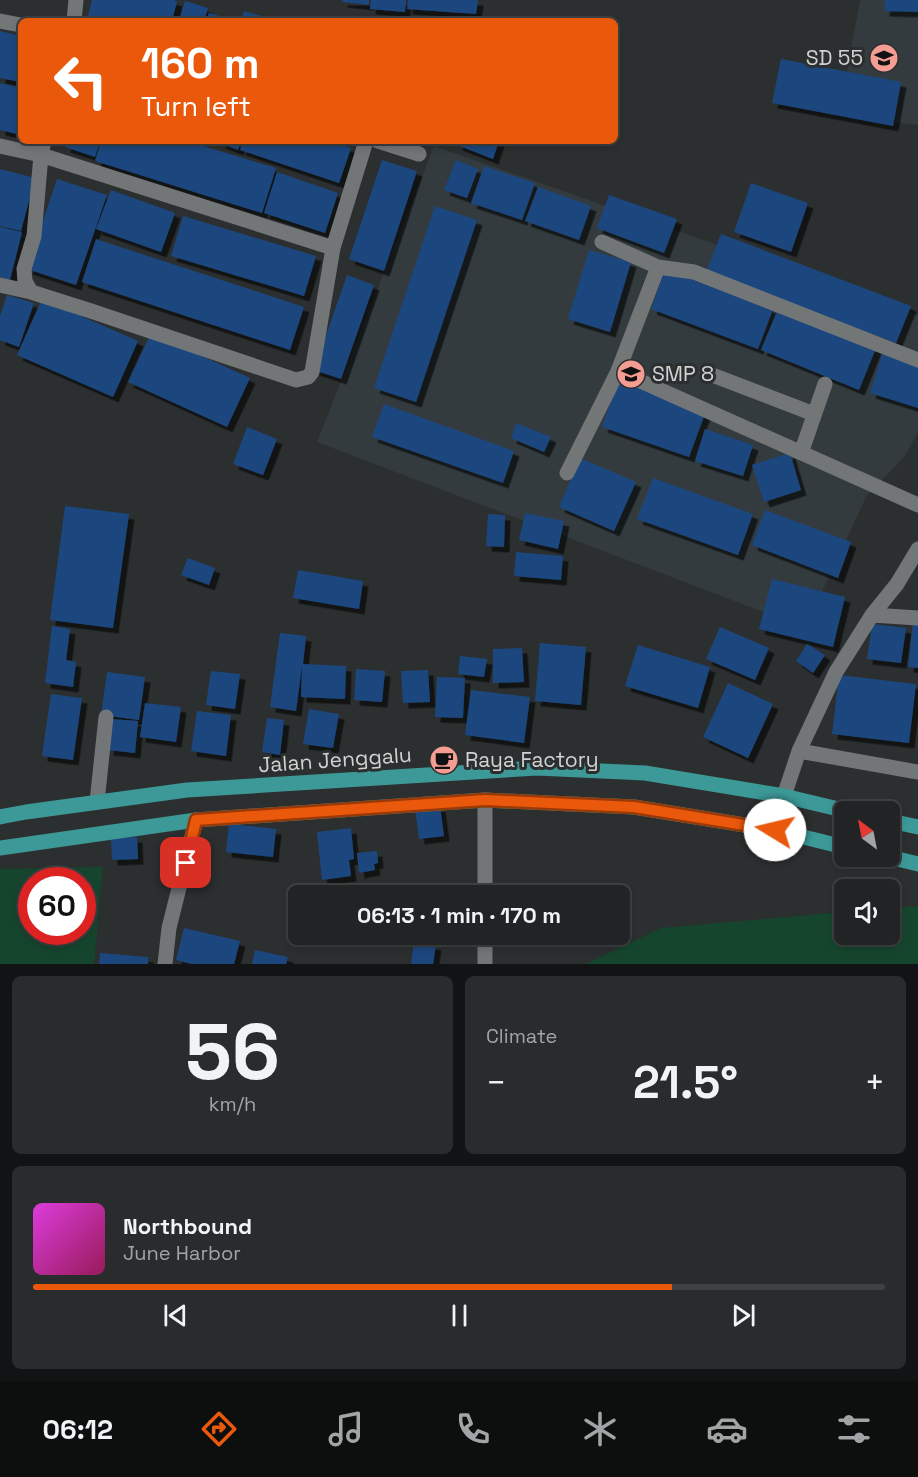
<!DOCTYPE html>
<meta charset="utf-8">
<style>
:root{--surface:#212324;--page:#292b2c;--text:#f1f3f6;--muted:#a2a4a6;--line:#3e4041;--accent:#ea580c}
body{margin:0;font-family:"Space Grotesk",sans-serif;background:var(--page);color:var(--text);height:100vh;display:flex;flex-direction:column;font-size:22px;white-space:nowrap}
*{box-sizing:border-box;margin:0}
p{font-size:20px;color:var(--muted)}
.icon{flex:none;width:33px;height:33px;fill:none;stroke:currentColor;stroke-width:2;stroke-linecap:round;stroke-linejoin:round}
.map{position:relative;height:964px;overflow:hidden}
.panel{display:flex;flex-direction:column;gap:12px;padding:12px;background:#121314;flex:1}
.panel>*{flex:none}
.banner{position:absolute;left:18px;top:18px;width:600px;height:126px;border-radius:9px;box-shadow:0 3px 9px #0003,0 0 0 2px var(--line);background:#ea580c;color:#fff;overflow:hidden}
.needle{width:39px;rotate:328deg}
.controls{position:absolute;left:834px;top:801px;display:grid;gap:12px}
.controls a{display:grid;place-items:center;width:66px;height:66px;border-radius:9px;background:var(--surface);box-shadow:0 3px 9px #0003,0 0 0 2px var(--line);font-size:30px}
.speed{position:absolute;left:18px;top:867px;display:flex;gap:12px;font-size:30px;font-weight:700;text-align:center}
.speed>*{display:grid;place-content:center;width:78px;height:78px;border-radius:50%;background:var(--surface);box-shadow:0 3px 9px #0003,0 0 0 2px var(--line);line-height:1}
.speed .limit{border:9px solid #d22;background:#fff;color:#111}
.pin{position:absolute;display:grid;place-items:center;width:51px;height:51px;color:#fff;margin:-26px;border-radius:12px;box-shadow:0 3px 9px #0006}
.me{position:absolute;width:66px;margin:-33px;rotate:279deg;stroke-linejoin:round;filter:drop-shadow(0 0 4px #0008)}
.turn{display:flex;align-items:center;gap:21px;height:126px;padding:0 24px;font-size:27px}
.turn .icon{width:78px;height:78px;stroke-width:2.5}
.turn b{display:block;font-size:42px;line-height:51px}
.big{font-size:45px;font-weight:600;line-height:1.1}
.panel .tile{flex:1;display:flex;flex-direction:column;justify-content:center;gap:9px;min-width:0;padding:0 21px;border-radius:9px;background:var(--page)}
.panel .dial{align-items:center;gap:0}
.dial b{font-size:78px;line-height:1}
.song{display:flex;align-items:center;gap:18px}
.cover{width:72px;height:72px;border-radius:9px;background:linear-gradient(135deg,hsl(300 70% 55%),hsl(330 70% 35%))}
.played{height:6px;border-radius:3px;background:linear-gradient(90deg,var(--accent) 75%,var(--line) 75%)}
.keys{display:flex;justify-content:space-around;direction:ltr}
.heat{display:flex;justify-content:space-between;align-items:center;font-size:33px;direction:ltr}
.panel .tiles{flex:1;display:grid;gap:12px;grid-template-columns:1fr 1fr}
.tile:last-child{grid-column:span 2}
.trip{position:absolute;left:288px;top:885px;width:342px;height:60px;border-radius:9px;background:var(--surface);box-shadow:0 3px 9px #0003,0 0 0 2px var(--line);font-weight:600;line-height:60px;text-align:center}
.tab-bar{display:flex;height:96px;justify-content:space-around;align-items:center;background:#0d0e0e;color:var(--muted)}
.tab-bar .icon{width:42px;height:42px}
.tab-bar .on{color:var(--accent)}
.tab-bar b{font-size:27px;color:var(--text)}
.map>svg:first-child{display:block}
</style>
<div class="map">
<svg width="918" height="964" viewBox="0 0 918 964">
<defs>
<filter id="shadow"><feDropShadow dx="5.5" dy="5.5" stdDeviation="0" flood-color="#0009"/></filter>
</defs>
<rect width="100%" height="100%" fill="#2c2f30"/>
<path fill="#333b3f" d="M860,0H918V125L839,116Z
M434,146L918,315V432L905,456L866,497L805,628L317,442Z"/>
<path fill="#16452e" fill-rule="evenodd" d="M103,867L94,964H0V869ZM82,880V932H32V880Z
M918,906V964H586L661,928L844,912V934H890V908Z"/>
<path fill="#1c477e" filter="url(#shadow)" d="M92,0H174L177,1L172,21H89L87,20Z
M342,0H369V5L342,2Z
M371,0H406L405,12L370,9Z
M408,0H478L476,14L407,9Z
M885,0H918V12L884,11Z
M185,1L208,8L204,21H179Z
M244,11L275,20V21H241Z
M209,13L234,20V21H206Z
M0,31L21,36V82L0,78Z
M781,59L901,82L893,126L772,103Z
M0,83L21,88V135L0,130Z
M67,141H100L95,157L65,147Z
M101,141H187L276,168L262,213L95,161Z
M221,141H241L238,150L220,143Z
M243,141H329L351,148L339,183L240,150Z
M458,141H499L493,159L457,145Z
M382,160L417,171L384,271L349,259Z
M456,160L478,169L467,198L444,190Z
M484,166L535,183L522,220L471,203Z
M0,169L35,178L21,231L0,226Z
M277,172L338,193L325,233L264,213Z
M57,179L107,195L76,285L27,269Z
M751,183L808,203L791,252L734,232Z
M538,187L591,206L579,240L525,221Z
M111,190L175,213L161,252L96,229Z
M609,195L677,219L664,253L597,228Z
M435,206L477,220L416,402L374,388Z
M183,216L316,256L304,296L171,256Z
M0,227L22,232L10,280L0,277Z
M721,234L911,306L896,343L706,272Z
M96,239L304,307L290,350L82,282Z
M589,250L631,262L610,332L568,319Z
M665,270L773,309L758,349L651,309Z
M347,275L374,285L341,379L314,370Z
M7,295L34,303L19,347L0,340V316Z
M42,299L138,341L113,397L17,355Z
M778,309L876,348L859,390L761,350Z
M151,333L250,378L227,427L128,382Z
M883,352L918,363V408L870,393Z
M618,380L706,411L689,457L602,427Z
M384,404L514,451L503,483L372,437Z
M516,423L551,437L544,452L511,438Z
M247,427L277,439L263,475L233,464Z
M705,429L753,445L743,476L695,461Z
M790,453L801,490L764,502L752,465Z
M580,458L636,482L614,531L559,507Z
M653,478L753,514L738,555L637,519Z
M65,506L129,514L113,628L50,620Z
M765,510L851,542L838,578L752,545Z
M525,513L564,521L558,549L519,540Z
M488,514L505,515L504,547L486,546Z
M516,552L563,556L561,580L514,576Z
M188,558L215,568L209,585L181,575Z
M298,570L363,581L359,609L293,598Z
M772,579L845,597L833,647L759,629Z
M913,621H918V668L908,667Z
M872,624L906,628L901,663L867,659Z
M52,626L70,629L66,660L76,662L73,687L45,683Z
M720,627L769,648L755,680L706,659Z
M280,633L306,636L303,664L346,666L345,699L301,697L302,665L296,711L270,707Z
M540,643L586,647L581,705L535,701Z
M807,644L825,655L813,673L796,661Z
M638,645L710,667L698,708L625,686Z
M522,648L524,682L493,683V649Z
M460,656L487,659L484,677L458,674Z
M356,669L385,671L382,702L354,700Z
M428,670L430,702L403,703L401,671Z
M211,671L240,674L235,709L206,705Z
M107,672L145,677L139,720L101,715Z
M839,675L916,684L909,743L832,734Z
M437,677L465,678L463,718L435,717Z
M728,683L773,704L748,758L703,737Z
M471,690L530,697L524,743L465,735Z
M51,694L82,698L73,760L42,756Z
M145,703L181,707L176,742L140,737Z
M309,709L339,714L333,748L303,744Z
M197,711L231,715L226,756L191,751Z
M267,718L284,720L280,755L262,752Z
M111,719L138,721L135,753L108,750Z
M440,806L444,836L419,839L415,809Z
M229,824L276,829L273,857L226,852Z
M351,828L354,859L349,860L351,876L322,880L317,832Z
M137,837L138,859L112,860L111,838Z
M377,851L378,863L374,864L375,870L359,873L357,853Z
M184,928L240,941L234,964H192L176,960Z
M414,941L436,945L433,964H411Z
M255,950L288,957L286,964H252Z
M100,953L148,957V964H99Z"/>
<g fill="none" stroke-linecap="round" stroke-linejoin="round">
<path stroke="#737677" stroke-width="15" d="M0,21L21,25
M74,21L76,0
M378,141L419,154
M0,146L41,155L333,248
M602,242L658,267L618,371
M658,267L694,272L918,360
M0,285L31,292L91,311L296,380L308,377L312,372L333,248L366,141
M31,292L25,281L24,269L34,236L41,155L44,141
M707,373L814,414
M801,453L825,384
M567,473L618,371L918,505
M872,615L918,618
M799,751L918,772
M485,800V896
M97,802L106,717
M775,830L784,796L799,751L836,672L872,615L897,584L918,549
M485,934V964
M165,964L169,928L196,820"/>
<path stroke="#3c9997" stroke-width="15" d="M0,817L26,812L187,790L537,768L645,773L784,796L851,812
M890,821L918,827
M0,848L196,820L485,800L634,807L775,830L844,847
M885,856L918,864"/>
</g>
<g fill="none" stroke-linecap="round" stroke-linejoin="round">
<g stroke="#983908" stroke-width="15">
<path id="route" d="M186,863L196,820L485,800L634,807L775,830"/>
</g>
<use href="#route" stroke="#ea580c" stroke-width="10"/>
</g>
<defs>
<g id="school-disc" transform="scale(1.5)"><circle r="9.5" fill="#f59c93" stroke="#2c2f30"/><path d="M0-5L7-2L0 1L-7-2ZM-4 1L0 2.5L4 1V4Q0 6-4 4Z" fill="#111"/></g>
<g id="cafe-disc" transform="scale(1.5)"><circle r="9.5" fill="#f59c93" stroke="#2c2f30"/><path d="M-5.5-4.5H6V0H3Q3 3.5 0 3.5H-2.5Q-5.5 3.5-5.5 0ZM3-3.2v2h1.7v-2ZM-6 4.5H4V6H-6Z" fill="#111"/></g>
</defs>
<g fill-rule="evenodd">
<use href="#school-disc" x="884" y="58"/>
<use href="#school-disc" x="631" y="374"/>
<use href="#cafe-disc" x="444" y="760"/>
</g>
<g text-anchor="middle" stroke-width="6" stroke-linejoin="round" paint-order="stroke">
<g font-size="21" fill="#d1d3d3" stroke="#2c2f30" text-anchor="start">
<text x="863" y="65" text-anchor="end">SD 55</text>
<text x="652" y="381">SMP 8</text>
<text x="465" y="767">Raya Factory</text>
</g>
<g font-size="21" fill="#d1d3d3" stroke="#2c2f30">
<text transform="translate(335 760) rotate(-4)" y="7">Jalan Jenggalu</text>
</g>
</g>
</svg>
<div class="controls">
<a><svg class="needle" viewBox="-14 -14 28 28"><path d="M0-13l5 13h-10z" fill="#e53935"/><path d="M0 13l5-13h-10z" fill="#a2a4a6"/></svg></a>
<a><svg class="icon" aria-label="sound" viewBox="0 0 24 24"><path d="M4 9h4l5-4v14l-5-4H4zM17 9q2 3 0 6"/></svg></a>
</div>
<div class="speed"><div class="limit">60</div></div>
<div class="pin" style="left:186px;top:863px;background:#d93025"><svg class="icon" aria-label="arrive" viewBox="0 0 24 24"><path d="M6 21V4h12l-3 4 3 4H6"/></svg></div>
<svg class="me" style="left:775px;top:830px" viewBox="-20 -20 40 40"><circle r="19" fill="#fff"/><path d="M0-13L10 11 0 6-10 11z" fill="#ea580c"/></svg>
<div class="trip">06:13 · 1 min · 170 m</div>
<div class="banner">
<div class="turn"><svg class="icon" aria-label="left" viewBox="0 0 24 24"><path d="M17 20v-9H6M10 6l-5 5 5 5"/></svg><div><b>160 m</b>Turn left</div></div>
</div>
</div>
<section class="panel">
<div class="tiles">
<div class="tile dial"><b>56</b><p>km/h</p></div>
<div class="tile"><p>Climate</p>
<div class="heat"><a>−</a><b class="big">21.5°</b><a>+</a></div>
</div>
<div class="tile">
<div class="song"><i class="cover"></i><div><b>Northbound</b><p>June Harbor</p></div></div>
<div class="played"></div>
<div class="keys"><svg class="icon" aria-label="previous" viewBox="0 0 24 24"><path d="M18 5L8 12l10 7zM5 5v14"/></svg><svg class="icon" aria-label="pause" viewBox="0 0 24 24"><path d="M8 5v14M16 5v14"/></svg><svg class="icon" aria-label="next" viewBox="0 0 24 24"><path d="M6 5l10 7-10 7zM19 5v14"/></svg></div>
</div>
</div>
</section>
<nav class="tab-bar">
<b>06:12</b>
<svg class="icon on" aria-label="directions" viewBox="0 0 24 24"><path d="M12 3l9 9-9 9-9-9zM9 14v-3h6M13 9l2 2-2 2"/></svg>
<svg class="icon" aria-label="music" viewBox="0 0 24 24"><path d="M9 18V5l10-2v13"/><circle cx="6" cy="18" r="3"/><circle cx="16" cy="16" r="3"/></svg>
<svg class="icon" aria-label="phone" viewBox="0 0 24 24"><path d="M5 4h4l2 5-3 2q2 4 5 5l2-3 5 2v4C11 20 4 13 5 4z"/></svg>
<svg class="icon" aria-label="climate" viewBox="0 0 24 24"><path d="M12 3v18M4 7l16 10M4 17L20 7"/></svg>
<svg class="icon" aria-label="car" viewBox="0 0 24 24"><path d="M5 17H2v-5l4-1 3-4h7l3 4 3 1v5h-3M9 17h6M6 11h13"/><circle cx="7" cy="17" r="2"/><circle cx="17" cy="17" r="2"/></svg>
<svg class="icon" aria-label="filters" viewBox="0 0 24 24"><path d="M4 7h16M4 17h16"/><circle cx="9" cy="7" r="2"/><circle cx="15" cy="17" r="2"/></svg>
</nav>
